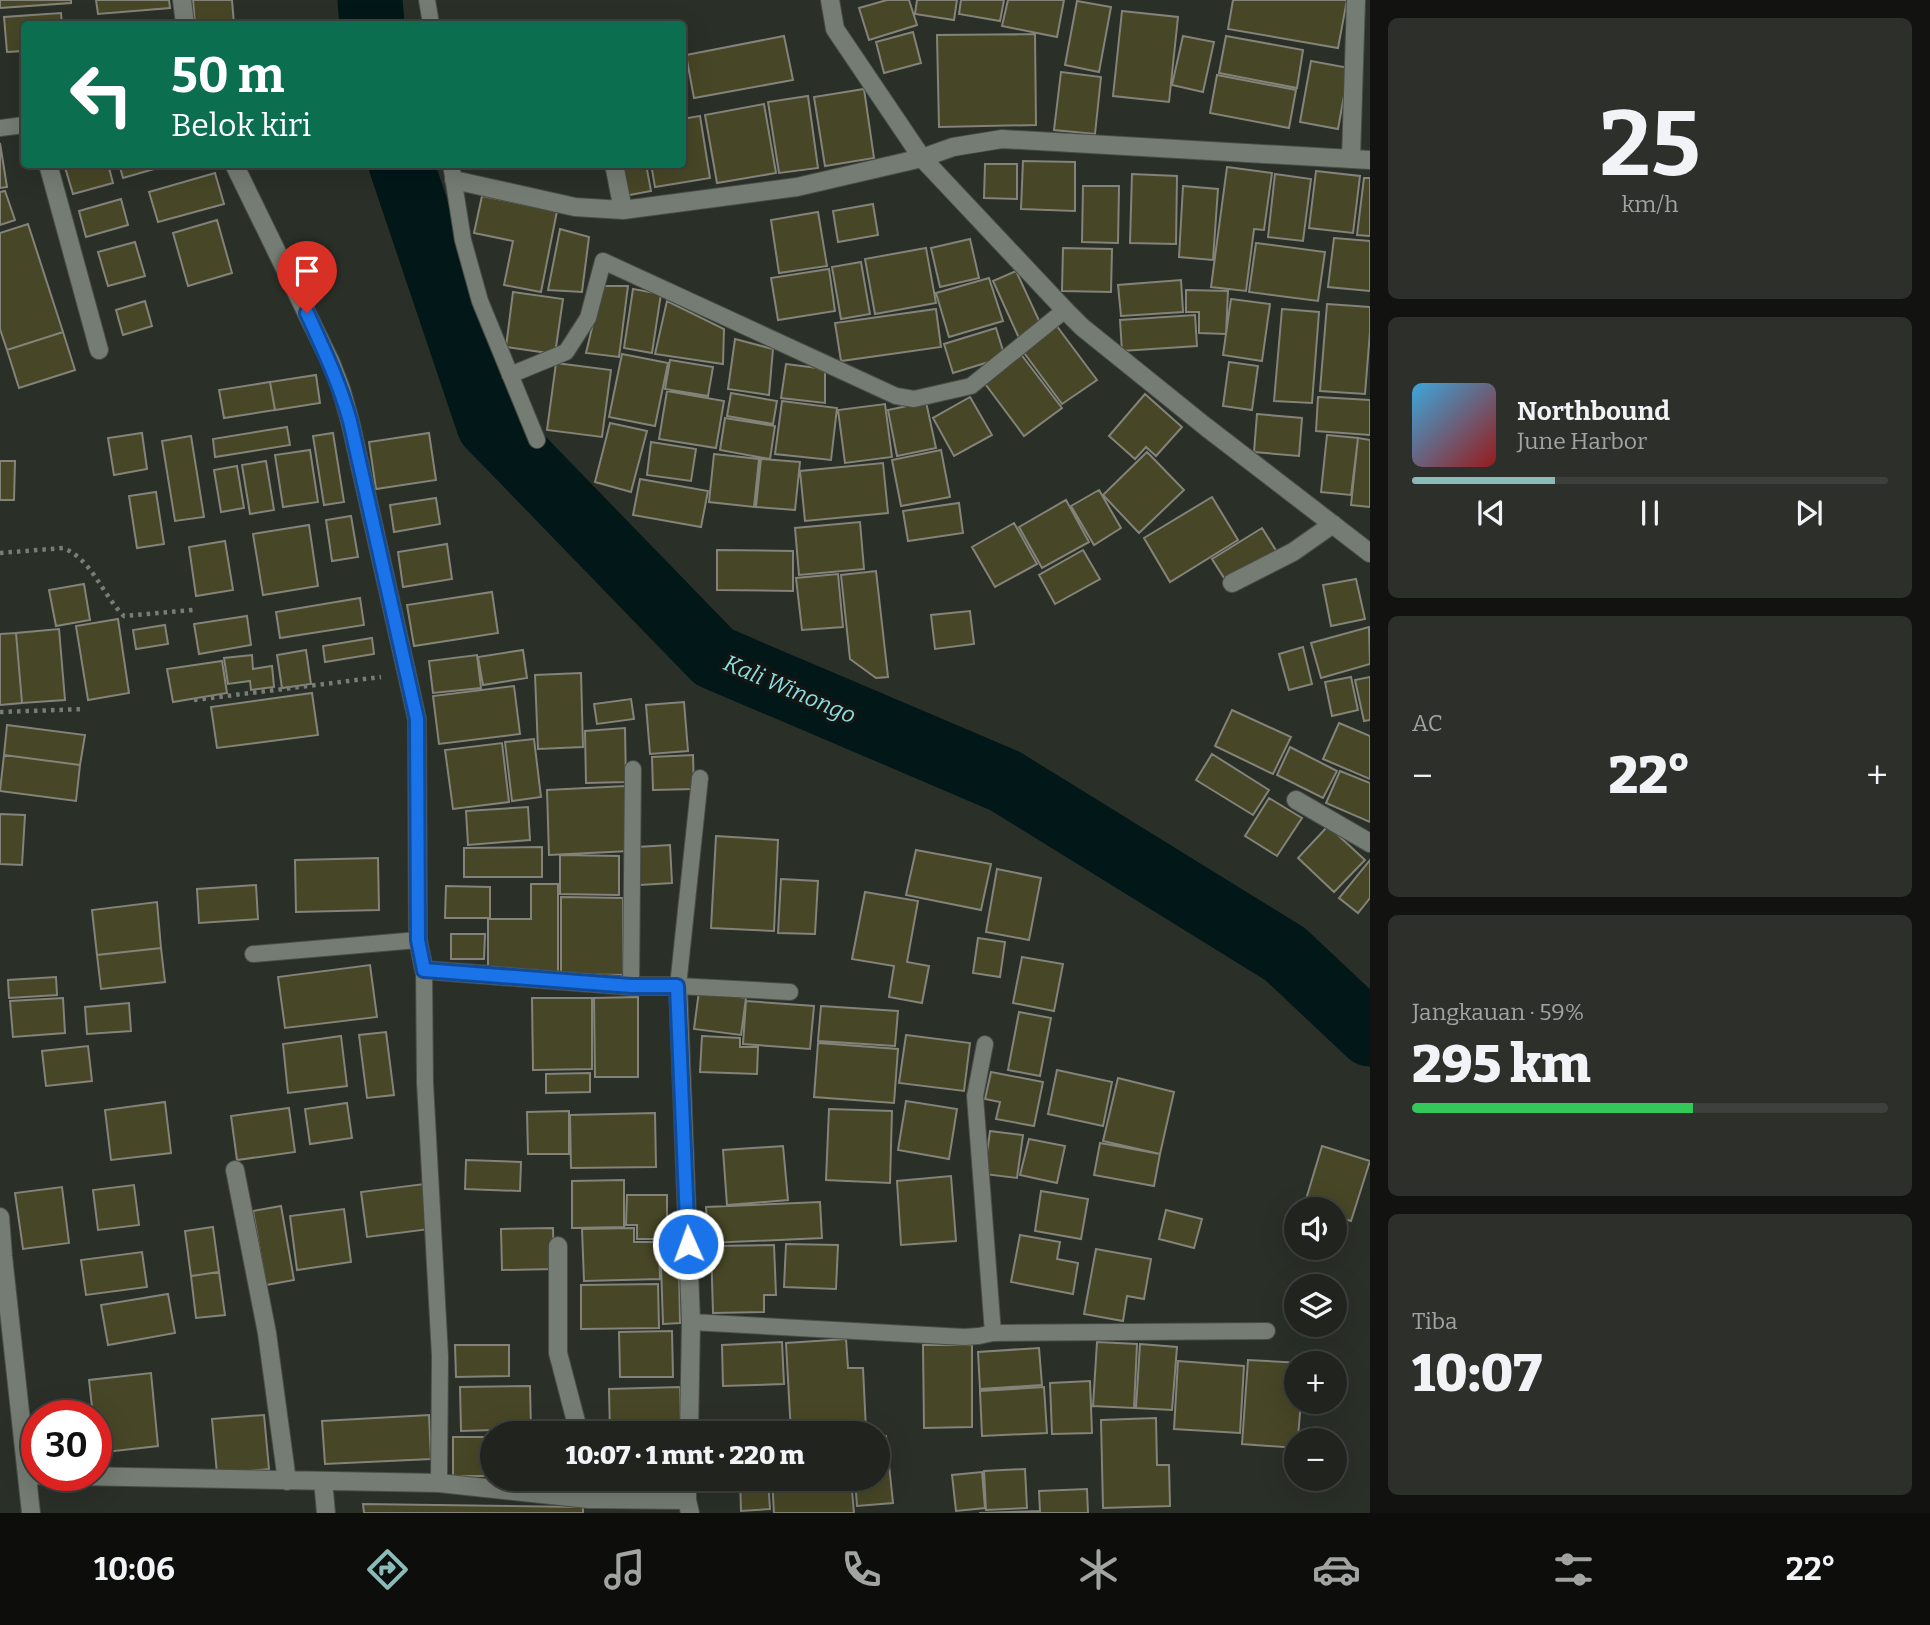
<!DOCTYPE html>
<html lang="id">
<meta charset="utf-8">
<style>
:root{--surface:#20231e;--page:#2d2f2b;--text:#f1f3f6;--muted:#a2a4a4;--line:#3d403c;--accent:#8bbbb9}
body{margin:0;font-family:Bitter,serif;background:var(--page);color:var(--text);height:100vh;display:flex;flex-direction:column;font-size:26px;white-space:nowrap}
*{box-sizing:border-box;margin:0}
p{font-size:23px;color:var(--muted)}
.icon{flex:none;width:38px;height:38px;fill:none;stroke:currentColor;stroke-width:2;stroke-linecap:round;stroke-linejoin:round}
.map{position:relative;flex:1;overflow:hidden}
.drawer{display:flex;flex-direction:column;gap:18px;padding:18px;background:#121310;width:560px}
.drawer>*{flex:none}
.guide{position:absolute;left:21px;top:21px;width:665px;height:147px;border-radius:7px;box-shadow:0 7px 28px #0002,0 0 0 2px var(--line);background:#0b6e4f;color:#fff;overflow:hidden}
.buttons{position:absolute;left:1284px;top:1197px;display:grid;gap:14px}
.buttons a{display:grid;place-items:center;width:63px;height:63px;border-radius:50%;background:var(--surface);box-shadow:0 7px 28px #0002,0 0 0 2px var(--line);font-size:35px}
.speed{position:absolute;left:21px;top:1400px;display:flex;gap:14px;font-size:35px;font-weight:700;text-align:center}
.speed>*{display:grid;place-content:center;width:91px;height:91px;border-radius:50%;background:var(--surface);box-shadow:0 7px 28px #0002,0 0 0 2px var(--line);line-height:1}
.speed .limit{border:10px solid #d22;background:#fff;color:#111}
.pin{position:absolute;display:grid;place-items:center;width:60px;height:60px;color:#fff;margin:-72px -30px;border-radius:50% 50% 50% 0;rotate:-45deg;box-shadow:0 0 7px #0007}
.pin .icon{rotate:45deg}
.me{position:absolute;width:77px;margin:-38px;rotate:358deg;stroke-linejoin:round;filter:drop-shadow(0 0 5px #0008)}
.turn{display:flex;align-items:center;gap:24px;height:147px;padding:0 35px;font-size:32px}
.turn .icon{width:91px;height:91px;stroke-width:2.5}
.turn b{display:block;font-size:49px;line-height:60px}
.big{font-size:52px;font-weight:800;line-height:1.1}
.drawer .card{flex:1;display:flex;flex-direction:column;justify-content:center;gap:10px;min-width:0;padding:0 24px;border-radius:10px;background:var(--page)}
.drawer .dial{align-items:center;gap:0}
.dial b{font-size:91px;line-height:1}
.song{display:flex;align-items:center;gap:21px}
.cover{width:84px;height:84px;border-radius:10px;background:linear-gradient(135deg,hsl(200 70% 55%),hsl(0 70% 35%))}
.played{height:7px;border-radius:4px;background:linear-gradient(90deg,var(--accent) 30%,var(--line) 30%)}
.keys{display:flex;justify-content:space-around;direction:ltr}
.heat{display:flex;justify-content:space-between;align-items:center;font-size:38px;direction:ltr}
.charge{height:10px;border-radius:5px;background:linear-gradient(90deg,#34c759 59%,var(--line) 0)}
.trip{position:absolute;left:480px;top:1421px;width:410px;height:70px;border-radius:35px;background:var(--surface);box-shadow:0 7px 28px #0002,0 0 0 2px var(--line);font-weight:800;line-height:70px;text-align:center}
.dock{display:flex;height:112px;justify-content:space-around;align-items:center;background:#0d0e0c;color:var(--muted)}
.dock .icon{width:49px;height:49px}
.dock .on{color:var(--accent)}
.dock b{font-size:32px;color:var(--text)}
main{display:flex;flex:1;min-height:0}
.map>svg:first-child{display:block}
</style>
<main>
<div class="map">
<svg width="1370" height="1513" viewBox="0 0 1370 1513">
<rect width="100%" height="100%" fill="#2a2f28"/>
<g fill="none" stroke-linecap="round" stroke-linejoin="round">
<path stroke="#011718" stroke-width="65" d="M370,0L372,24
M401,164L489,425L714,657L1005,781L1285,954L1370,1034"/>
</g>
<path fill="#474626" stroke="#838379" stroke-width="2" d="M0,0H71V3L0,8Z
M96,0H169L170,8L98,14Z
M193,0H232L234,24H195Z
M887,0H909L917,25L869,40L859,8Z
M917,0H957L954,20L915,14Z
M961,0H1004L1000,21L959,14Z
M1008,0H1064L1057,37L1002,26Z
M1233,0H1347L1338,48L1228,29Z
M1077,1L1111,7L1099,72L1065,65Z
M1122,11L1178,17L1169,102L1113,96Z
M61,13L62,24H24V51L7,52L4,17Z
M913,32L921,63L884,73L876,42Z
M1035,34L1036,125L939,127L937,35Z
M784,36L793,80L694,98L686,55Z
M1183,36L1214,42L1203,92L1172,85Z
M1226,36L1303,50L1297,88L1219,73Z
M1311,61L1349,68L1338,129L1300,122Z
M1061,72L1101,77L1095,134L1054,130Z
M1217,75L1296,90L1289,128L1210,113Z
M864,89L874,158L825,166L814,97Z
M808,96L818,168L779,173L768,102Z
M764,104L776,173L717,183L705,115Z
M700,116L710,178L655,187L651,164H682V119Z
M0,143L7,187L0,188Z
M1023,161L1075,162V211L1021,209Z
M64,164H108L113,183L73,194Z
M119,164H160L161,167L123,178Z
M618,164H646L651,191L624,196Z
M985,164H1017V199L984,198Z
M1227,167L1272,173L1264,230L1254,229L1246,291L1211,287Z
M1316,171L1360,176L1353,233L1309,228Z
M215,173L224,204L158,222L149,192Z
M1132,174L1177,176L1176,244L1130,243Z
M1275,174L1311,179L1303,241L1268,237Z
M1364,178H1370V236L1357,235Z
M1083,186H1119L1118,243L1082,242Z
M1183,186L1218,189L1213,260L1179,257Z
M5,191L15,220L0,225V192Z
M482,196L557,211L541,292L504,285L513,241L474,233Z
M121,199L128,225L86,237L79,211Z
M873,204L878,235L838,242L833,211Z
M818,212L827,266L779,273L771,220Z
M217,220L232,273L188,286L173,233Z
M28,224L63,332L7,350L0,329V233Z
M560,229L589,237L582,292L548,290Z
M1334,238L1370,241V291L1328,287Z
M970,239L979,278L940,287L931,248Z
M135,242L145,276L108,286L98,252Z
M1256,243L1325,252L1318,301L1249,292Z
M926,248L936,303L875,314L865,259Z
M1063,248L1112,249L1111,292L1062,291Z
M861,262L870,314L841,319L832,267Z
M829,269L835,311L778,320L771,278Z
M1016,271L1042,327L1019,338L993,281Z
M989,278L1003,321L949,337L936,293Z
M1181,280L1183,312L1121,316L1118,285Z
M602,286H628L619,357L586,353Z
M633,289L661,294L652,353L624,348Z
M1186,290L1228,291L1226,334L1199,333V312H1186Z
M513,292L563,299L555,354L506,347Z
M1231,299L1270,304L1262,361L1223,355Z
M145,301L152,326L123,335L116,310Z
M667,301L724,329L723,364L655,354Z
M1327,304L1370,307V332L1365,394L1320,391Z
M936,309L941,347L841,361L835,323Z
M1282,309L1319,312L1312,403L1274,401Z
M1195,315L1197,346L1122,351L1120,320Z
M1056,325L1097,380L1062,404L1022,350Z
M996,328L1005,357L953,373L944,344Z
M63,332L75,370L19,388L7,350Z
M735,339L773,349L769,395L728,389Z
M1020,353L1062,408L1024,436L983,381Z
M622,354L668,363L655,426L609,417Z
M670,360L713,367L708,396L665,389Z
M1229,362L1258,366L1252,410L1223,406Z
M556,363L611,370L602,437L547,430Z
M786,364L825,369V403L781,398Z
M316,375L320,403L275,410L270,382Z
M270,382L275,410L224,418L219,390Z
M667,391L724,401L716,448L659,439Z
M731,393L777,401L773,424L727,416Z
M1145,394L1182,427L1156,456L1146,447L1135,459L1109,436Z
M970,397L992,435L954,456L933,418Z
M1318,397L1370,400V435L1316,431Z
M782,401L837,408L831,460L775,454Z
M926,402L936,448L897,456L888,410Z
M885,404L892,457L845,463L838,410Z
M1257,414L1302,418L1299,456L1254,452Z
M725,418L775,426L770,459L720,450Z
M610,423L647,431L631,492L595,482Z
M287,427L290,445L215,457L213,439Z
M142,433L147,469L114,475L108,438Z
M333,433L344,502L324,505L313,436Z
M429,433L436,480L376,489L369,442Z
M1327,435L1358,438L1351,495L1321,492Z
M191,436L204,517L175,521L162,441Z
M1358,438L1370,440V507L1351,505Z
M651,442L696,449L691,481L647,475Z
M310,450L318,502L283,507L275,455Z
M941,450L950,497L901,506L892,460Z
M1147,452L1184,490L1139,533L1103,495Z
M714,454L759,459L754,507L709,502Z
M761,459L800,462L795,510L756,507Z
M0,461H15L14,500H0Z
M266,461L274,510L250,514L242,465Z
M883,463L888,513L805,521L800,471Z
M237,466L244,508L221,512L214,470Z
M640,479L708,491L701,527L633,515Z
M1099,490L1121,528L1094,545L1071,506Z
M156,492L164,544L137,548L129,496Z
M1212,497L1238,540L1170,582L1144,538Z
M436,498L440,524L394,532L390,505Z
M1066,500L1089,542L1042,568L1019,527Z
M959,503L963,533L908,541L903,511Z
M351,516L358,557L332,561L326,520Z
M860,522L864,569L799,575L795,528Z
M1014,523L1037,564L995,587L972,547Z
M309,525L318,586L263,595L253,534Z
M1262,528L1277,552L1228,584L1212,559Z
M225,541L233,590L196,596L189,547Z
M447,544L452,579L403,587L398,552Z
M717,550L793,551V591L717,590Z
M1083,550L1100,579L1055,604L1039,575Z
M876,571L888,677L876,678L850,659L841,575Z
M838,574L843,627L802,630L796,578Z
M1356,579L1365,619L1331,626L1323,585Z
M84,584L90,620L56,626L49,590Z
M492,592L498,633L414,646L407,605Z
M360,598L364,625L280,638L276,612Z
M970,611L974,644L935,649L931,615Z
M247,616L251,645L199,654L194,624Z
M118,619L129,693L88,700L76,626Z
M165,625L168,644L136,649L133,630Z
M1369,627L1370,664L1321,678L1311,643Z
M59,629L65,700L22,703L16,633Z
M16,633L22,703L0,705V634Z
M372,638L374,654L325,662L323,646Z
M1303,647L1312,684L1289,690L1279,654Z
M306,650L311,684L282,688L277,655Z
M523,650L527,678L483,685L478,657Z
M252,655L253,669L272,666L274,687L251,690L250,681L228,684L224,658Z
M477,655L481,688L433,693L429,661Z
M222,661L227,693L173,702L167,669Z
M581,673L583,747L538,749L535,675Z
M1351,677L1358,710L1332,716L1325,682Z
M1370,677V720L1364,721L1355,680Z
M514,686L520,734L439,744L433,696Z
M312,693L318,735L217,748L211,707Z
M631,699L634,719L597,724L594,704Z
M684,702L688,751L650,754L646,705Z
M1232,710L1291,737L1273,774L1215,746Z
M1339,723L1370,736V779L1323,759Z
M7,725L85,735L80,765L4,755Z
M625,728L626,782L586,783L585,731Z
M534,739L541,797L512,801L505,742Z
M502,743L509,802L453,809L445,750Z
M1290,747L1337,771L1323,798L1277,775Z
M1212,754L1269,790L1253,815L1196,780Z
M4,755L80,765L76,801L0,791Z
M693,755L694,789L653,790L652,757Z
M1340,771L1370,783V822L1326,803Z
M626,786L629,851L549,855L547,790Z
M1269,798L1302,818L1277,856L1245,836Z
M528,807L530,840L468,845L466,811Z
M0,814L25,815L22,865L0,864Z
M1328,826L1365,860L1334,892L1298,858Z
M716,836L778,840L774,931L711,928Z
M670,845L672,883L640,885L637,847Z
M542,847V877H464V848Z
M916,850L991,864L981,910L906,895Z
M560,855L619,856V895L560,894Z
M378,858L379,910L296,912L295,860Z
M1370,860V898L1358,913L1339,898Z
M997,869L1041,878L1029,940L986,932Z
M781,879L818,881L815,934L778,933Z
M531,884H558V972L488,973V919H531Z
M256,885L258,919L199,923L197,889Z
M446,886L490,887V918H445Z
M865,892L918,901L907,962L929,966L922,1003L889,997L894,966L852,959Z
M561,897L623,898V975L561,974Z
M157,902L161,948L97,955L92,910Z
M451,934H485L484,959H451Z
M978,938L1005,942L1000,977L973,973Z
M161,948L165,982L101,989L97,955Z
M1022,957L1063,964L1054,1011L1013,1003Z
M370,965L377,1017L285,1028L278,977Z
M56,977L57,995L9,998L8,980Z
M699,991L746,998L741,1035L694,1029Z
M638,997V1077H595L594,998Z
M63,998L65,1033L13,1037L10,1001Z
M532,998H592V1069L533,1070Z
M746,1001L814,1006L810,1049L743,1044Z
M129,1003L131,1031L87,1034L85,1007Z
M821,1006L898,1011L895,1046L818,1041Z
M1019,1012L1051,1018L1040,1076L1008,1070Z
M386,1032L394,1095L367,1098L359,1035Z
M906,1035L970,1043L964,1091L899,1083Z
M341,1036L347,1086L288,1093L283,1044Z
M702,1036L740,1038V1047H758L757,1074L700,1072Z
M818,1043L898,1049L894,1103L814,1097Z
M88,1046L92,1081L46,1086L42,1051Z
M1057,1070L1112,1082L1103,1126L1048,1114Z
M991,1072L1043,1082L1034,1126L996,1119L1000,1102L985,1099Z
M590,1073V1092L546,1093V1074Z
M1118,1078L1174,1092L1160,1154L1103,1141Z
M906,1101L957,1109L949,1159L898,1150Z
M165,1102L171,1153L111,1160L105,1110Z
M347,1103L352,1138L310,1144L305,1109Z
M289,1108L295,1152L237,1160L231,1116Z
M829,1109L892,1111L890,1183L826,1180Z
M569,1111V1154H528L527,1112Z
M655,1113L656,1167L571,1168L570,1115Z
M990,1131L1023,1135L1017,1178L984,1174Z
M1029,1139L1065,1146L1057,1183L1020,1175Z
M1100,1143L1160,1154L1154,1186L1094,1175Z
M783,1146L788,1200L727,1205L723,1150Z
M1322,1146L1370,1161L1351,1221L1335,1216V1209H1314L1304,1206Z
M466,1160L521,1162L520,1191L465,1189Z
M951,1176L956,1241L901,1245L897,1181Z
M624,1180V1227L572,1228V1181Z
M424,1184L430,1229L367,1237L361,1192Z
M134,1185L139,1225L98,1230L93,1190Z
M62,1187L69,1243L23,1249L15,1193Z
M1041,1191L1088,1199L1081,1239L1035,1231Z
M627,1195H667V1239H637V1225H626Z
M820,1202L822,1238L708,1243L706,1207Z
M281,1206L294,1280L266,1285L253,1211Z
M344,1209L351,1262L297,1270L290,1216Z
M1166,1210L1202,1219L1194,1248L1159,1239Z
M213,1227L219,1272L191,1276L185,1231Z
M553,1228L554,1269L502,1270L501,1229Z
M634,1228V1242H659L660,1279L584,1281L582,1229Z
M1020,1235L1060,1242L1057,1259L1078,1263L1073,1294L1011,1282Z
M786,1244L838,1245L836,1289L784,1287Z
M774,1245L776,1295H764V1312L713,1313L711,1246Z
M1096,1249L1151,1259L1144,1299L1127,1296L1123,1321L1084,1314Z
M142,1252L147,1287L86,1295L81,1260Z
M661,1265H679L680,1323L663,1324Z
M219,1272L225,1315L196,1318L191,1276Z
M658,1284L659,1328L581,1329V1285Z
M168,1294L175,1333L108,1345L101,1305Z
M672,1331L673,1377H620L619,1332Z
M846,1339L848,1368H863L866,1430L791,1433L786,1343Z
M782,1342L784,1384L723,1386L722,1345Z
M1097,1342L1137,1344L1134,1408L1093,1406Z
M1140,1344L1177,1347L1172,1410L1136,1408Z
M455,1345H509V1376L456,1377Z
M923,1345H972V1427L924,1428Z
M1039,1348L1042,1385L980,1389L978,1352Z
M1248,1360L1302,1363H1297V1402H1301L1297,1448L1242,1444Z
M1178,1361L1244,1366L1240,1433L1174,1429Z
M151,1373L158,1446L97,1453L96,1416H93L89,1380Z
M1090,1381L1092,1433L1052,1434L1050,1383Z
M530,1386L531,1429L461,1431L460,1387Z
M680,1387L681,1433H610L609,1389Z
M1044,1387L1047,1433L982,1436L980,1391Z
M264,1415L269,1469L217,1474L212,1419Z
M429,1415L431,1459L325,1464L322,1421Z
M1156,1418L1157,1465H1169L1170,1506L1103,1508L1101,1420Z
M886,1436L893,1503L857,1506L855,1479H877V1437Z
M453,1437H492V1476H453Z
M1025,1469L1027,1508L986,1510L984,1471Z
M982,1472L985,1508L956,1511L952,1475Z
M740,1479H768L770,1509L741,1511Z
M772,1479H851L854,1513H774Z
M1087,1489L1088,1513H979L1040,1511L1039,1491Z
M363,1504L583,1507V1513H364Z"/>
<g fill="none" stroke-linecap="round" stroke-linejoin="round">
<g stroke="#484d47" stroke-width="18">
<path id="lane" d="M427,0L431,24
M0,128L24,125
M451,164L463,240L480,301L537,440
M510,375L566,352L588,318L603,261L896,396L914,399L971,386L1065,310
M700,778L678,986L790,992
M253,954L418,940
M424,970L425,1083L440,1356L439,1483
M631,986L633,769
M691,1322L964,1337L979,1336L993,1333L975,1096L985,1044
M993,1333L1267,1331"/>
</g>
<g stroke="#484d47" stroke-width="20">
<path id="street" d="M182,0L185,24
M830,0L835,29L922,158L1065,310L1082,327L1206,427L1370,553
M1351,158L1356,0
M48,164L99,350
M234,164L331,363L341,389L350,421L417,719L418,940L424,970L631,986H678L691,1322L689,1433
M614,164L623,210
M454,180L575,207L623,210L797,187L922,158L953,147L1002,139L1370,160
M1232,583L1293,552L1333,524
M1296,800L1370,843
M235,1170L267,1333L287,1481
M0,1217L3,1256L31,1513
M558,1246V1353L579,1433
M27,1475L439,1483L588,1499L687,1500
M585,1479L588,1499
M687,1479V1500L690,1513
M323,1481L326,1513"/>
</g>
<path stroke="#797d77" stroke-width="4.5" stroke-dasharray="3.5 5" stroke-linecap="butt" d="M0,553L63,548C92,559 103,596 124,616L193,610
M194,700L381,677
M0,712L85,709"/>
<use href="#lane" stroke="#757c73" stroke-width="16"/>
<use href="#street" stroke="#757c73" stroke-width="18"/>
</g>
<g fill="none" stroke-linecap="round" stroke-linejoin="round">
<g stroke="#114b97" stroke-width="18">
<path id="route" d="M307,313C324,350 339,382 350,421L417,719L418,940L424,970L631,986H677L688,1244"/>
</g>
<use href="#route" stroke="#1a73e8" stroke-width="12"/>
</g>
<g text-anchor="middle" stroke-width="7" stroke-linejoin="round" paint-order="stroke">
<g font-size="23" font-style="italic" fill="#8bdde0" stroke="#141613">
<text transform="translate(790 689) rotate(23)" y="8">Kali Winongo</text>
</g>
</g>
</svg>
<div class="buttons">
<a><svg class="icon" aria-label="sound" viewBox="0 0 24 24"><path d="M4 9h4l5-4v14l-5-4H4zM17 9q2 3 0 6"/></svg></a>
<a><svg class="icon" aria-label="layers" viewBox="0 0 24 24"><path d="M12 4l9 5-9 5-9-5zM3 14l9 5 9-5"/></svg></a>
<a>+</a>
<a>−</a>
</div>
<div class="speed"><div class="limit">30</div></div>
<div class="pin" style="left:307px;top:313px;background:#d93025"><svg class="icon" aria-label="arrive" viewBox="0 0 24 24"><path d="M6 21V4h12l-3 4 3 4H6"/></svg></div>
<svg class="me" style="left:688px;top:1244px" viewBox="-20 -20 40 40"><circle r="17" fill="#1a73e8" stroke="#fff" stroke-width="3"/><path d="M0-11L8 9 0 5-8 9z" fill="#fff"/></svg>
<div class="trip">10:07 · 1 mnt · 220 m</div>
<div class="guide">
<div class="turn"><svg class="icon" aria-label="left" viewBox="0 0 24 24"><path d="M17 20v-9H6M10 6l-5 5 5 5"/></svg><div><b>50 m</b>Belok kiri</div></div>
</div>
</div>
<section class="drawer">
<div class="card dial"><b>25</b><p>km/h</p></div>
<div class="card">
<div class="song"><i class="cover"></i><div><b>Northbound</b><p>June Harbor</p></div></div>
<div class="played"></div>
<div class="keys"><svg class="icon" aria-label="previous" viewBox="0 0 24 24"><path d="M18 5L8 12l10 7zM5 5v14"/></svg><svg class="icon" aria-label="pause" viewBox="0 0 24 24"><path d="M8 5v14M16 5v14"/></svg><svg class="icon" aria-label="next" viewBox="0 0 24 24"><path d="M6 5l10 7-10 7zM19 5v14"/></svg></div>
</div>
<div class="card"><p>AC</p>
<div class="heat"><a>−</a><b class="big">22°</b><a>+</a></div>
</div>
<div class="card"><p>Jangkauan · 59%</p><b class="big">295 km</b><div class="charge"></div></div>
<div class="card"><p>Tiba</p><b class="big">10:07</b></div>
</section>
</main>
<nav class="dock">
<b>10:06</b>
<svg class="icon on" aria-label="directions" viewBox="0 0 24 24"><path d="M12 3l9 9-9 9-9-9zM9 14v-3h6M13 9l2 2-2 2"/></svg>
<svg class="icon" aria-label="music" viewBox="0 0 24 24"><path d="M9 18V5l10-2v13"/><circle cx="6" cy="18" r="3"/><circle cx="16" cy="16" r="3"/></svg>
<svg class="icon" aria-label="phone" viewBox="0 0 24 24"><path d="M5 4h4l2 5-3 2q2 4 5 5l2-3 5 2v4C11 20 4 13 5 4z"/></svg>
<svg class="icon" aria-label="climate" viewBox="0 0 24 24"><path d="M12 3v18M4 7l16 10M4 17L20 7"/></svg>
<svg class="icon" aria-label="car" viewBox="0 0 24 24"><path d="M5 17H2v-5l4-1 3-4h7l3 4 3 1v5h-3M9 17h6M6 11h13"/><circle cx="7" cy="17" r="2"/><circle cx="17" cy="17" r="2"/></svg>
<svg class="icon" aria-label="filters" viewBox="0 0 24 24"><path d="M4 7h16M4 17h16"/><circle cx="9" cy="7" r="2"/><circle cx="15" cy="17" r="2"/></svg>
<b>22°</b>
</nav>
